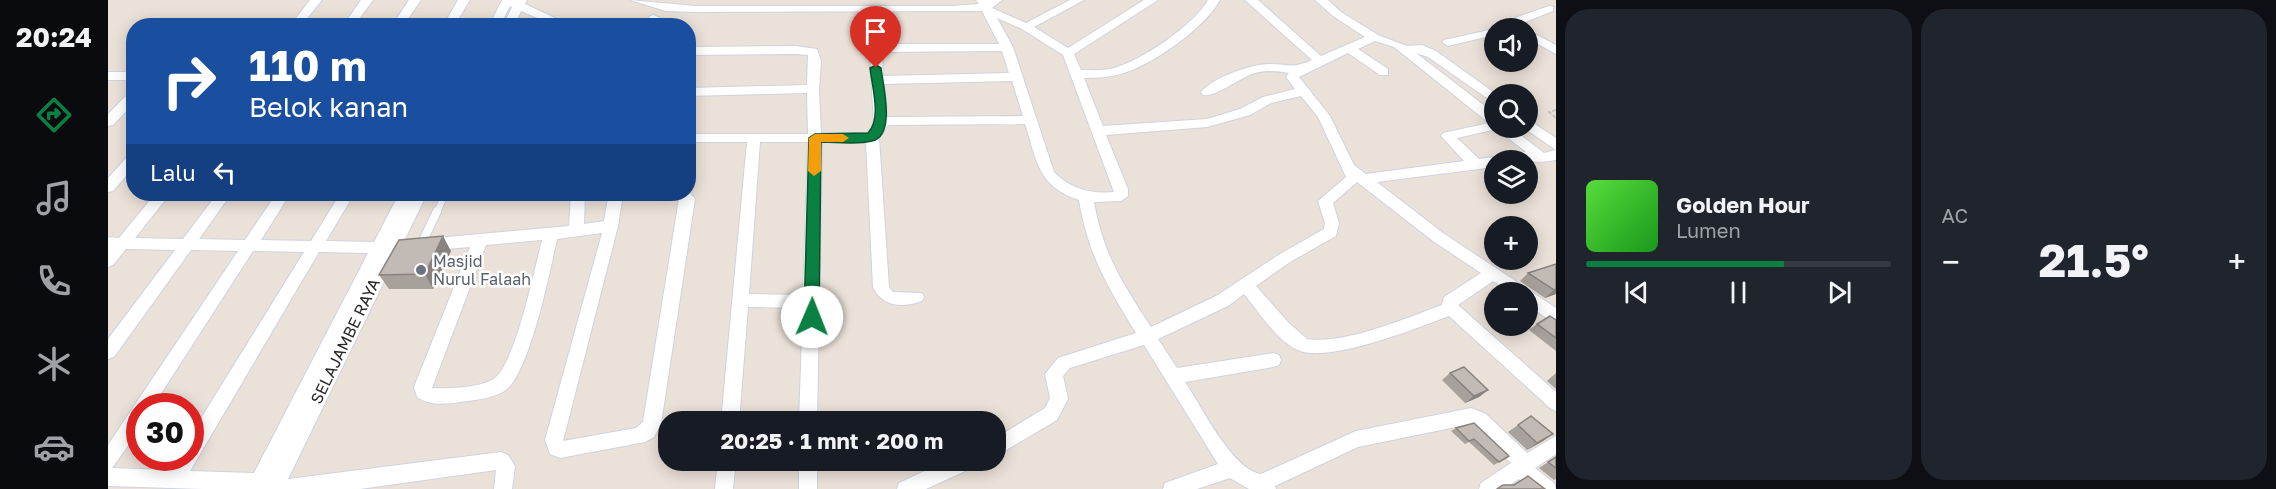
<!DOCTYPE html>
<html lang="id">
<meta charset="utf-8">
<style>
:root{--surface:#171b24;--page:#20242c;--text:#f1f3f6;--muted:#9ea1a6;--line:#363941;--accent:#0b8043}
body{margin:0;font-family:"Golos Text",sans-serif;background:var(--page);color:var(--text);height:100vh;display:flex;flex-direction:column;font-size:22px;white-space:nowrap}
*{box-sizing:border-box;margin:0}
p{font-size:20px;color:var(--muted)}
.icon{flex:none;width:33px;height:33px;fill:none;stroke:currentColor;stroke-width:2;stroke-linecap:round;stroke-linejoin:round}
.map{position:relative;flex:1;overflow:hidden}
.sheet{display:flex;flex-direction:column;gap:9px;padding:9px;background:#0d0f14;width:720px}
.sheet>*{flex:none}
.top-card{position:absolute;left:18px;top:18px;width:570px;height:183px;border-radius:24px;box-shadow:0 3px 15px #0003;background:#1a4fa0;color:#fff;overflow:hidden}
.controls{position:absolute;left:1376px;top:18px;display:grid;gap:12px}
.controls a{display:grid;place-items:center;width:54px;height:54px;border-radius:50%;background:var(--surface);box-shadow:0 3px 15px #0003;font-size:30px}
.speed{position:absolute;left:18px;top:393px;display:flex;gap:12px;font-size:30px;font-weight:700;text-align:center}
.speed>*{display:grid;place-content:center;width:78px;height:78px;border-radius:50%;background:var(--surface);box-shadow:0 3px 15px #0003;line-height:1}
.speed .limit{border:9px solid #d22;background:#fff;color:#111}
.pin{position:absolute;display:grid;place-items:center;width:51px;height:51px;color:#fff;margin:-62px -26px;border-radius:50% 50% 50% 0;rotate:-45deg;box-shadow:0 0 6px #0007}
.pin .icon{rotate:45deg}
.me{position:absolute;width:66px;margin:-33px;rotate:1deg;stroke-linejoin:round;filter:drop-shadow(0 0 4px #0008)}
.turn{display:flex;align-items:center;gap:21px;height:126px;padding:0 24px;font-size:27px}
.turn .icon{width:78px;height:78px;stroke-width:2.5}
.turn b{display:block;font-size:42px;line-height:51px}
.then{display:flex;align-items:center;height:57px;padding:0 24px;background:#0003;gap:12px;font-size:22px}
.big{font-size:45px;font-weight:700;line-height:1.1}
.sheet .tile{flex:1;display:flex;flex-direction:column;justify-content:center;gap:9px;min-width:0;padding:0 21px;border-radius:24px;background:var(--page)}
.song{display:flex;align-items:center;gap:18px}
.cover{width:72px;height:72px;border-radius:9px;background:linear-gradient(135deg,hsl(110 70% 55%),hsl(120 70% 35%))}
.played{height:6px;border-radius:3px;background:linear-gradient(90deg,var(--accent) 65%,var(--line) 65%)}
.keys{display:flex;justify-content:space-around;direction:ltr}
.heat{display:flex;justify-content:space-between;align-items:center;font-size:33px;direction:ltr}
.sheet .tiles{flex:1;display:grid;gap:9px;grid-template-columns:repeat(2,1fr)}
.trip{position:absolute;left:550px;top:411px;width:348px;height:60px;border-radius:24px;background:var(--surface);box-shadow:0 3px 15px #0003;font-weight:700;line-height:60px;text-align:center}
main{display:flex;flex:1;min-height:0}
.dock{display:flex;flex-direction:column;width:108px;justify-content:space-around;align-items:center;background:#090b0e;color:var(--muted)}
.dock .icon{width:42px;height:42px}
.dock .active{color:var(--accent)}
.dock b{font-size:27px;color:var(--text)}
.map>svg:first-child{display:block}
</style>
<main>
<nav class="dock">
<b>20:24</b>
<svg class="icon active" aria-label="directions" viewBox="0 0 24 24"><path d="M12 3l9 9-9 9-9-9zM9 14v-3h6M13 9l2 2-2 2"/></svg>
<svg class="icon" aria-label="music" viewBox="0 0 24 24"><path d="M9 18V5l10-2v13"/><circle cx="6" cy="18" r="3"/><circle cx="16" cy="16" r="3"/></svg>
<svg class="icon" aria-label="phone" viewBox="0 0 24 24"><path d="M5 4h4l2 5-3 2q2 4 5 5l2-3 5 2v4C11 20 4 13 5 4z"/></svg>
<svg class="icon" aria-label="climate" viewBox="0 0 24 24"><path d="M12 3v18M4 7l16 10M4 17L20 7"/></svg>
<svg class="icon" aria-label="car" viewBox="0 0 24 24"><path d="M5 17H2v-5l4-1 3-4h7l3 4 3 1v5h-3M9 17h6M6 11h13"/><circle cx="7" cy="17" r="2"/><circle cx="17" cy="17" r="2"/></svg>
</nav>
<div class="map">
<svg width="1448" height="489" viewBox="0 0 1448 489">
<rect width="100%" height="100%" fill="#eae1d8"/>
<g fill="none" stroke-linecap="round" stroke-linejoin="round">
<g stroke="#ced3e0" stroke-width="8">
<path id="service-far1" d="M329,212L334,201"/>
</g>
<g stroke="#ced3e0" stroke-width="10">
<path id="service" d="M313,245L329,211"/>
</g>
<g stroke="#ced3e0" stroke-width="2">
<path id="minor" d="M202,0H214L193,26H182Z
M253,0H265L246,26H235Z
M301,0H313L295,26H284Z
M350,0H362L346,26H335Z
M394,0H419L417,4L464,26H448L413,11L406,26H395L404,7L402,6L392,26H381Z
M522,0L587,6H844L871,4L868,0H894L884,8L918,23L962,0H976L926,27L960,48L1036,0H1050L966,54L973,70C984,70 995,71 1006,68C1033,61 1087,24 1100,0H1112C1096,29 1044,65 1013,74C1001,77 988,78 976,78L995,126L1099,119L1132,109L1155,97L1187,89L1178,77L1181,73C1170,71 1158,70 1147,73C1133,77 1107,98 1095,95L1093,92C1106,77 1143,64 1162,64C1182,64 1184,69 1204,60L1137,0H1150L1213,56L1257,37L1225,16L1207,0H1220L1233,12L1270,35L1299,46L1314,45L1328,51L1388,94H1386V103L1320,57L1308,53L1386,113V128H1403L1436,153L1448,150V160C1428,164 1408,160 1386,160V167L1269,182L1335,233L1448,308V324L1419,305V292H1403L1385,281L1350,305L1448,392V411L1442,408L1341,316C1309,328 1220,364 1190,350C1168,340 1151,312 1136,294L1120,306L1050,339L1069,368L1165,353L1171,355L1173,360L1171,365L1165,367L1077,382C1093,405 1124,470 1153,474L1248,431L1363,408L1378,414L1419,453L1448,436V454L1427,468L1446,483L1448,489H1424L1411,479L1396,489H1371L1373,483L1403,463L1362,424L1250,447L1167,486L1168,489H1141L1122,478L1089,489H1055L1057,483L1110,464L1036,345L962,368L955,376L960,399L949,420L888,456V438L937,408L942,398L937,374L950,358L1028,333C1000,287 980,255 971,200C930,187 929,161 917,124L780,125L771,138L781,287L785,292L814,293L816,297L814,301C794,308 774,307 765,287L758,142H714L709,422H691L695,308L640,307L631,422H613L639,142H580V134H700L699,93L580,96V88L699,85L700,55L688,54L580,55V47L688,46L709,49L713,61L711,89L713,133H760L766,126L762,55L766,47L775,44H891L874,11L587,12L558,11ZM889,18L914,29L955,55L1006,192C982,194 963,189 946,172L905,47ZM1267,41L1286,47L1381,123L1335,133L1333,136L1356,161L1258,174L1246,165L1222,116L1191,77L1240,53L1272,75H1280V69L1250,49ZM894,51L901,73L775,76L774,55L777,52ZM904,81L915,116L779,117L776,84ZM1193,96L1210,117L1238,177L1210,201L1217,223L1216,229L1172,254L1108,296L1043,327C1015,284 995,254 986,202L1013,201L1020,196V189L998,135L1099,127L1142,115L1163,103ZM1389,129L1418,152C1401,155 1388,157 1371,159L1349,138ZM652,142H700L695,295L641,294ZM1249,182L1325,241L1373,273L1336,297L1334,305C1299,318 1235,345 1199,339L1180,322L1148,286L1182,262L1228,236L1231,223L1225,203Z
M1441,6L1445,7V11L1417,22L1416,28H1398L1405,25L1407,18Z
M546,15L552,18L548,26H537L542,16Z
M1386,29V35L1340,46L1334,42L1336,40Z
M1419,30L1448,45V54L1419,38Z
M0,72H26V80H0Z
M26,91V103L5,125L0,126V114L22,92Z
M1419,119L1448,138V150L1416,128H1419Z
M26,153V167L5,191L0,192V178L21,155Z
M580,191L587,199L553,424L546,437L537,442L452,458L442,454L437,440L494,233L449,239C442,272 423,364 401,387C391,398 368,400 353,402C338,404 322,406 309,397L306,387L362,247L290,253L180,479L393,452L400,455L407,466L404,489H386L388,470L252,489H94L0,486V445L130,251L83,250L6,357L0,359V339L67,250L18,249L5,265L0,267V237L11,238L47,194H62L27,238L75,239L109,194H123L91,239L137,240L168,194H182L153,240L203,241L232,194H246L218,241L266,242L291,194H319L296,241L461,226L463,194H477L476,224L496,221L500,198L503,194H580ZM571,199L535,422L528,428L455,441L510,226L514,200ZM434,240C427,268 407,363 387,378C374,388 339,389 324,388L378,245ZM145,251L196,252L82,436V458H70L61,470L4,468L32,429V406H45ZM211,252L260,253L146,473L82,471Z
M610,460H628L625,489H607Z
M691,460H709V489H691Z
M840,460H870L868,466L818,489H789L791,483Z"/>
</g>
<path stroke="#c3c3c3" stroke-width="2" stroke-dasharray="4 2" stroke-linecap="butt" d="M1448,110L1441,112L1448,118"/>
<use href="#service-far1" stroke="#fff" stroke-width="6"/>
<use href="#service" stroke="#fff" stroke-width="8"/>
<use href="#minor" fill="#fff" fill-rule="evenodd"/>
</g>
<path fill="#a7a19c" d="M343,251L325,289H281L271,275Z
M1448,264V294L1437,298L1412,281L1420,273Z
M1448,320V351L1421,330L1429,324Z
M1342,373L1380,390L1371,397L1357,403L1334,380Z
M1448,373V389L1439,381Z
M1410,425L1435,441L1419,450L1400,432Z
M1348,428L1401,456L1386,465L1361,442L1357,444L1343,431Z
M1448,457V479L1446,480L1431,468Z"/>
<path fill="#88837f" d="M335,236L343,251L325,289L317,274Z
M1448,289V294L1437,298L1446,290Z
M1380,390L1371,397L1357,403L1366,396Z
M1445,434L1435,441L1419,450L1429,443Z"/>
<path fill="#c2bbb5" stroke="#88837f" stroke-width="1.5" d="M335,236L317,274L271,275L291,240Z
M1448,264V289L1446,290L1420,273Z
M1442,316L1448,320V338L1429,324Z
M1356,367L1380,390L1366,396L1342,373Z
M1423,416L1445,434L1429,443L1410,425Z
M1366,423L1401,456L1391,462L1366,439L1361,441L1348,428Z
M1448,457V468L1440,462Z
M1420,476L1437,489H1389L1395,485H1406Z"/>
<path fill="#0b8043" stroke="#07532c" stroke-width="1.5" d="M768,65L773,68C775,85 788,136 764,141C749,145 729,142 713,142L711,317L709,321H699L696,317L701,138L707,134L760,133C774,119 764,87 762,68Z"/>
<path fill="#f59e0b" d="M707,134H735L741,138L735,142H713V171L706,176L700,171L701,138Z"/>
<circle fill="#6b7280" stroke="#fff" stroke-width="2" cx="313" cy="270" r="6"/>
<g text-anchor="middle" stroke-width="5" stroke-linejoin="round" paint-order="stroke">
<g font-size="16" fill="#5b616d" stroke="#fff" text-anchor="start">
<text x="325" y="267">Masjid<tspan x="325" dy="18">Nurul Falaah</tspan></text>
</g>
<g font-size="16" fill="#272727" stroke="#fff">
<text transform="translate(237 341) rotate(-64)" y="6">SELAJAMBE RAYA</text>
</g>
</g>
</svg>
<div class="controls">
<a><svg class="icon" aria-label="sound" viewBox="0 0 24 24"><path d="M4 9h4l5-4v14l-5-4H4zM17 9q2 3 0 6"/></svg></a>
<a><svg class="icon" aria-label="search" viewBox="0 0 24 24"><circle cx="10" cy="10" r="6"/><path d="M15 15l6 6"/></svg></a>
<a><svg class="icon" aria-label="layers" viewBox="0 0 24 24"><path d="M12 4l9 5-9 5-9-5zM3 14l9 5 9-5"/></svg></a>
<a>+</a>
<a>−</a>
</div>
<div class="speed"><div class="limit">30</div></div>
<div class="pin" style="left:768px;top:68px;background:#d93025"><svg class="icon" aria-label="arrive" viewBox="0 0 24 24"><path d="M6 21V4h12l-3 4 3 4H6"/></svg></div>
<svg class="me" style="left:704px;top:317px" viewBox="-20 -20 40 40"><circle r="19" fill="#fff"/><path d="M0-13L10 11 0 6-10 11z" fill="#0b8043"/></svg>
<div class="trip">20:25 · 1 mnt · 200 m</div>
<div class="top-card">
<div class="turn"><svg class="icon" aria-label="right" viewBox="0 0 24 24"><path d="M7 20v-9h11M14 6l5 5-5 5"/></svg><div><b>110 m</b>Belok kanan</div></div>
<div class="then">Lalu<svg class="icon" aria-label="left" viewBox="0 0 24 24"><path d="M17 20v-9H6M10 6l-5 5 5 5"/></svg></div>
</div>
</div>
<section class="sheet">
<div class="tiles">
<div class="tile">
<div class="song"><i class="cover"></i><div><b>Golden Hour</b><p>Lumen</p></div></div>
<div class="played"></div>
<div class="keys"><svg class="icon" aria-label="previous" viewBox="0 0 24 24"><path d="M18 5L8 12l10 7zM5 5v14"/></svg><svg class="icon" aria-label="pause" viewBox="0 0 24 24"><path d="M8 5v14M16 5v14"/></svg><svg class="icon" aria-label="next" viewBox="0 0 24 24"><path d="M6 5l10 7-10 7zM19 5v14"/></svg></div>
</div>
<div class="tile"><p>AC</p>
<div class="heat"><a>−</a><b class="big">21.5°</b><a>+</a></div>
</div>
</div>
</section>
</main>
